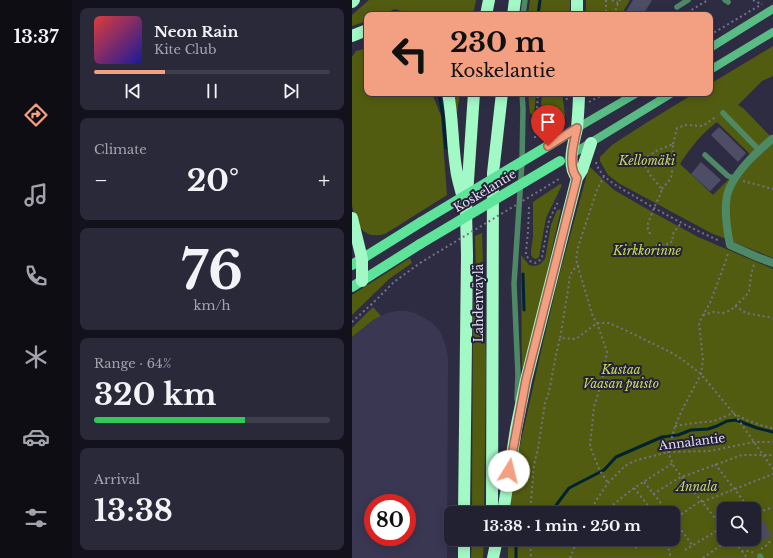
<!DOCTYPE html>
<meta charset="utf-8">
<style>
:root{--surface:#222132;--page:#2a293a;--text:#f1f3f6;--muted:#a2a3ac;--line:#3f3e4d;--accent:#f39f82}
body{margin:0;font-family:"Libre Baskerville",serif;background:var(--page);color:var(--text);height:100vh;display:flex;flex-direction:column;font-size:15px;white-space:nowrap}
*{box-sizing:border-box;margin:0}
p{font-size:13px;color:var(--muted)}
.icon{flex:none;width:22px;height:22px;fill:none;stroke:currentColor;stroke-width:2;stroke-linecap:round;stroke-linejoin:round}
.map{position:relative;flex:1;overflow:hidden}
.sheet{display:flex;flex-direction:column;gap:8px;padding:8px;background:#13121c;width:280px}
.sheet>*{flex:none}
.hud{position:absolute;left:12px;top:12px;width:349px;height:84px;border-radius:8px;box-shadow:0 2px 10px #0003,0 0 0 1px var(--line);background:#f39f82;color:#111;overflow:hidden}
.buttons{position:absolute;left:365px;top:502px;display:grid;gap:8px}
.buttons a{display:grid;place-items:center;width:44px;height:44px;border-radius:8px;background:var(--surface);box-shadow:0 2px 10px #0003,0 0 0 1px var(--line);font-size:20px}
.speed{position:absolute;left:12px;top:494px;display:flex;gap:8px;font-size:20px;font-weight:700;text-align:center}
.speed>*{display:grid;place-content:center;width:52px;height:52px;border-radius:50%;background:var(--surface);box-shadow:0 2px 10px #0003,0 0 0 1px var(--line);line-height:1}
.speed .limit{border:6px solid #d22;background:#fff;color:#111}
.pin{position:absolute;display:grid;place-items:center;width:34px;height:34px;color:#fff;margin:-41px -17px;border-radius:50% 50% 50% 0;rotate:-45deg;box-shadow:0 0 4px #0007}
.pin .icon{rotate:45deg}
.me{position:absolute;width:44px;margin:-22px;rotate:9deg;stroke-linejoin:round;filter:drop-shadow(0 0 3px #0008)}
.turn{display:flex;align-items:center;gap:14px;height:84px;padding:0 20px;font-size:18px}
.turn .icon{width:52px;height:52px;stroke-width:2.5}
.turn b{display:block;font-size:28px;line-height:34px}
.big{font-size:30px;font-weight:800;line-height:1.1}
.sheet .card{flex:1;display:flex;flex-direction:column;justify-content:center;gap:6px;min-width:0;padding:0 14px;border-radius:8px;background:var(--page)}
.sheet .dial{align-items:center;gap:0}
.dial b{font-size:52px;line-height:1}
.song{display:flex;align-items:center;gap:12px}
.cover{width:48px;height:48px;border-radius:6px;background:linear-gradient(135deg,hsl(0 70% 55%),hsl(240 70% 35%))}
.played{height:4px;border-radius:2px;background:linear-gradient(90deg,var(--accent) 30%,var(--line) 30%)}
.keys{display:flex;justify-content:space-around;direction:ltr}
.heat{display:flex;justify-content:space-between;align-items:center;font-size:22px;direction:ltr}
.charge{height:6px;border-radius:3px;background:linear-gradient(90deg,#34c759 64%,var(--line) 0)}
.trip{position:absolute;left:92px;top:506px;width:236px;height:40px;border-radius:8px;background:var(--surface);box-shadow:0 2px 10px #0003,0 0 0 1px var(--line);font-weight:800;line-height:40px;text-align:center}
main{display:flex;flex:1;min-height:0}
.dock{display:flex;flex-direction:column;width:72px;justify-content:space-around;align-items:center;background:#0e0d14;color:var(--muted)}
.dock .icon{width:28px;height:28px}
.dock .active{color:var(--accent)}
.dock b{font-size:18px;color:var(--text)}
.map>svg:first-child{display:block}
</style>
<main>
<nav class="dock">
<b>13:37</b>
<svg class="icon active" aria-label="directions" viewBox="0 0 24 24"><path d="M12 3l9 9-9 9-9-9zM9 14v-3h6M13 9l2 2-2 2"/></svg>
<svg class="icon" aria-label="music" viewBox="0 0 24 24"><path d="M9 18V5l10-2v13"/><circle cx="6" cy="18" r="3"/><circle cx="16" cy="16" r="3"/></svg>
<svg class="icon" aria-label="phone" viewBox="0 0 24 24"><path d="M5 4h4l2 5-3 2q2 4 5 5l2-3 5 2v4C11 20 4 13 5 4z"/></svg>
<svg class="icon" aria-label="climate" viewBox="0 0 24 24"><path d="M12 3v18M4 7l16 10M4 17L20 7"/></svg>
<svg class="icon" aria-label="car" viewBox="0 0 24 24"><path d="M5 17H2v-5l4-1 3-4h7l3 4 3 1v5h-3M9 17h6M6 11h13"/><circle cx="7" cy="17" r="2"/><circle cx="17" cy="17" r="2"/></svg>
<svg class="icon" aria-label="filters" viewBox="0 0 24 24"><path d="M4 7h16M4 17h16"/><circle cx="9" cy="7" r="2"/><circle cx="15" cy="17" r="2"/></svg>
</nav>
<section class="sheet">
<div class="card">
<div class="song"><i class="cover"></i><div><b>Neon Rain</b><p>Kite Club</p></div></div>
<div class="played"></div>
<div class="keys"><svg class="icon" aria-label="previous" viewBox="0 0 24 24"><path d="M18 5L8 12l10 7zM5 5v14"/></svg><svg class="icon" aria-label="pause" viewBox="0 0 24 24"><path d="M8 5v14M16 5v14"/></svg><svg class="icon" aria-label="next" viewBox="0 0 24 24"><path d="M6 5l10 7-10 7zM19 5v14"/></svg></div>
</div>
<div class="card"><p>Climate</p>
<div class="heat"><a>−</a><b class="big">20°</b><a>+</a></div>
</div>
<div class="card dial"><b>76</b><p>km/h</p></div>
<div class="card"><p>Range · 64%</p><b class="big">320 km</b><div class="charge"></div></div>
<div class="card"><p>Arrival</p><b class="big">13:38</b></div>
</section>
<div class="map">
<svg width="421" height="558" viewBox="0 0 421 558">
<rect width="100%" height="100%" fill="#2e2c43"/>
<path fill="#3a3753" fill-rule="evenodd" d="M45,311H55L63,313L78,321L88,331L92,341L95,350L96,361L95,558H0V337L21,320L29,316L36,313ZM21,503H55V537H21Z"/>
<path fill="#525c10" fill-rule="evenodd" d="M17,0H124L121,15H60L43,9L29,15H15V21L0,26V15Z
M178,0H218V15H176Z
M234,0H278L269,15H234Z
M421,46V76L410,81L386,105L391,108L417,135L421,137V258L359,233L268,184L256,175L248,161V157L260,145L294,123L343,93H358V84ZM365,122L400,156L361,195L328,164C339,147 349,134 365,122Z
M15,48V93H80L89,116L95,195L33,234C10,240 5,224 0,206V57L4,51Z
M102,93H108L105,113Z
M176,93H184L182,116L178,113Z
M190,93H210L213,116L206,124L187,133Z
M237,167L239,168L262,190L295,209L346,237L421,269V558H156V539H321V513H157L163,468L190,347L207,276ZM372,509H402V539H372Z
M208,184L210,185L194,218L187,257L184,259L181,258L179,255V251L181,237V202Z
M209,209L184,321L170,370L169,255L177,265L181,266L187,265L193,259L199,225L205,210Z
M130,233L134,360L132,513H120L121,317L122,288L124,270L123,236Z
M58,258L60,263L37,279L0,315V295Z
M21,307L29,316L21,320L0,337V328Z
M120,539H132L131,558H119Z"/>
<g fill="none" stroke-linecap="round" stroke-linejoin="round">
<path stroke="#002331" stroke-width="3" d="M187,12L193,15
M186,15L188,0
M87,93L91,116L94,148H97
M171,274L172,310
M194,513L202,508L217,488L252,470L264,457L310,437L326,435L339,430L356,429L365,426L375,421L384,420L405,428L421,432
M164,558V539"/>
</g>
<path fill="#4e4d66" d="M281,0H300L291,15H272Z
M367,127L394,153L386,162L359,135Z
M349,162L369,180L358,191L339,174Z
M405,522L406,524L413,522L419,537L394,546L392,539H402V523Z"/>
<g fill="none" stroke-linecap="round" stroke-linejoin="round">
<path stroke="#747287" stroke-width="2" stroke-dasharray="2 3" stroke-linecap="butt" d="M254,0V15
M260,0L266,3
M401,0L409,4
M262,15L266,3L268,0
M331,15L356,0
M358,35L410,4
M214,93L215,102
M237,102L246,97L261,95L264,93
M183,138L186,93
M321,144L325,128L334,125L351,126L365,116
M286,152L290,161
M244,162C245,167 248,171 251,175C260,184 272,190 282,196C310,213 338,228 368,241
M252,176L245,190L226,247L224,260L241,317L245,323L255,352L250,381L242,407L238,446L247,469L256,483
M391,181L421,189
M177,207L176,232L174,251V255L178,261L183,263L188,260L190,257L197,220L207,200
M298,234L295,226L302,208L308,195L310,189L299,176L290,161L304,151L321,144L320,172L319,178L310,189
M304,245L317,244L321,240L320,235L329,223
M227,265C219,271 217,275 217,284L208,338L224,339L245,323H257L275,331L320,353L331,360L349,374L383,415L421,469
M383,306L394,313L421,318
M351,315L361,312L371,313L379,310L393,297L397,291L399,276L402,264
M0,322L23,301L42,282L68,263
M323,426L342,423L354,422L362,421L381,413C394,420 407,426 421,428
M363,464L398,509
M292,482L317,513
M282,488L302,513
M301,494L327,478L390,455H421
M257,508L282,488L321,463
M178,513L182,465L186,449L193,403L197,392L204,355L208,338
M238,513L245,499L256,483L273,466L282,461L316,452L358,451L402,442H421
M402,514L421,507
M321,518L340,545
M321,520L347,502H350L421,474
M372,529L322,467L316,452L323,426L330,410L349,374L351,360L347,323L351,315L358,303L373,263L376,254
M178,539L179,558
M314,539L319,558
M380,539L390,551H398L402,553
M283,548L295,539
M409,549C414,545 419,545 417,538
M333,550L371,527
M390,551L395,558
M218,558L226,539
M351,558L378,539"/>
<path stroke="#4e8966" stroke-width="5.5" d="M373,0L376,2
M325,7L336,0
M171,15L173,0
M371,113L407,150
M353,155L376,176L382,178
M165,399L166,375L162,284L170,162L171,109L170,93
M408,556L409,558"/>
<path stroke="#4e8966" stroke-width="8" d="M420,139C404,153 387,168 378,187C377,190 375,193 375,196C372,211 375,230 378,245L405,257L421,263"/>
<path stroke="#58bc84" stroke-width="8" d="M358,48L421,9
M358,70L421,32
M225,128L285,93
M220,154L320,93"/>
<path stroke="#5de39a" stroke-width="10" d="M0,265L69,222
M0,287L68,244"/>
<path stroke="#a3f9c5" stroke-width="12" d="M225,0V15
M0,2L2,0
M134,15L137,0
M161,15L163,0
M0,36L15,30
M96,93C101,118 100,143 104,168C105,179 109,189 111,199
M225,178C214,165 222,142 225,128C226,116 227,105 227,93
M0,218L10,259V281
M112,513L115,255L114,210L122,93
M140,513L141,173L150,93
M151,513L164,429L174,380L225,178L230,170L239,143
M112,558V539
M141,558L145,539"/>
<path stroke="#747287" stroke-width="2" stroke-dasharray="2 3" stroke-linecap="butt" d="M68,263L207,179"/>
<path stroke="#5de39a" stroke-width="10" d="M69,222L209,138
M68,244L208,161"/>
</g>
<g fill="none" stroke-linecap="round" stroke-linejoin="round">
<g stroke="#9e6754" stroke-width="10">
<path id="route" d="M157,471L174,380L225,178C215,166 222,142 225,128L196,146"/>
</g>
<use href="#route" stroke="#f39f82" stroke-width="7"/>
</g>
<g text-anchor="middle" stroke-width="4" stroke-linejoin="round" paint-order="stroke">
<g font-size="12" font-style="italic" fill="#c9dd5d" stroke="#252238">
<text x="295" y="165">Kellomäki</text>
<text x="295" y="255">Kirkkorinne</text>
<text x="269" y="374">Kustaa<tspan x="269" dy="14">Vaasan puisto</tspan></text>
<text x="345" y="491">Annala</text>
</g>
<g font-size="12" fill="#e1dfef" stroke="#252238">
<text transform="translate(133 191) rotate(-31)" y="4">Koskelantie</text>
<text transform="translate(127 303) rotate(-90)" y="4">Lahdenväylä</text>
<text transform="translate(340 442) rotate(-7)" y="4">Annalantie</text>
</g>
</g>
</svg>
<div class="buttons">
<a><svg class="icon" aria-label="search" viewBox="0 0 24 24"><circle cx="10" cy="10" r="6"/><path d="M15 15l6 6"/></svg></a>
</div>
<div class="speed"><div class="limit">80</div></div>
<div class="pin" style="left:196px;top:146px;background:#d93025"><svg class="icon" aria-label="arrive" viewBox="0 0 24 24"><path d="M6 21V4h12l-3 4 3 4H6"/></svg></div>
<svg class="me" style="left:157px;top:471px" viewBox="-20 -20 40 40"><circle r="19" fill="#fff"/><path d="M0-13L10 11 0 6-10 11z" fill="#f39f82"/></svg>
<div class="trip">13:38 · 1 min · 250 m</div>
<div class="hud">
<div class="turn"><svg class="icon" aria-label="left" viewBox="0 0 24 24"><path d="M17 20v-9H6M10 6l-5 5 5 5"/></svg><div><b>230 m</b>Koskelantie</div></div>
</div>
</div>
</main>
